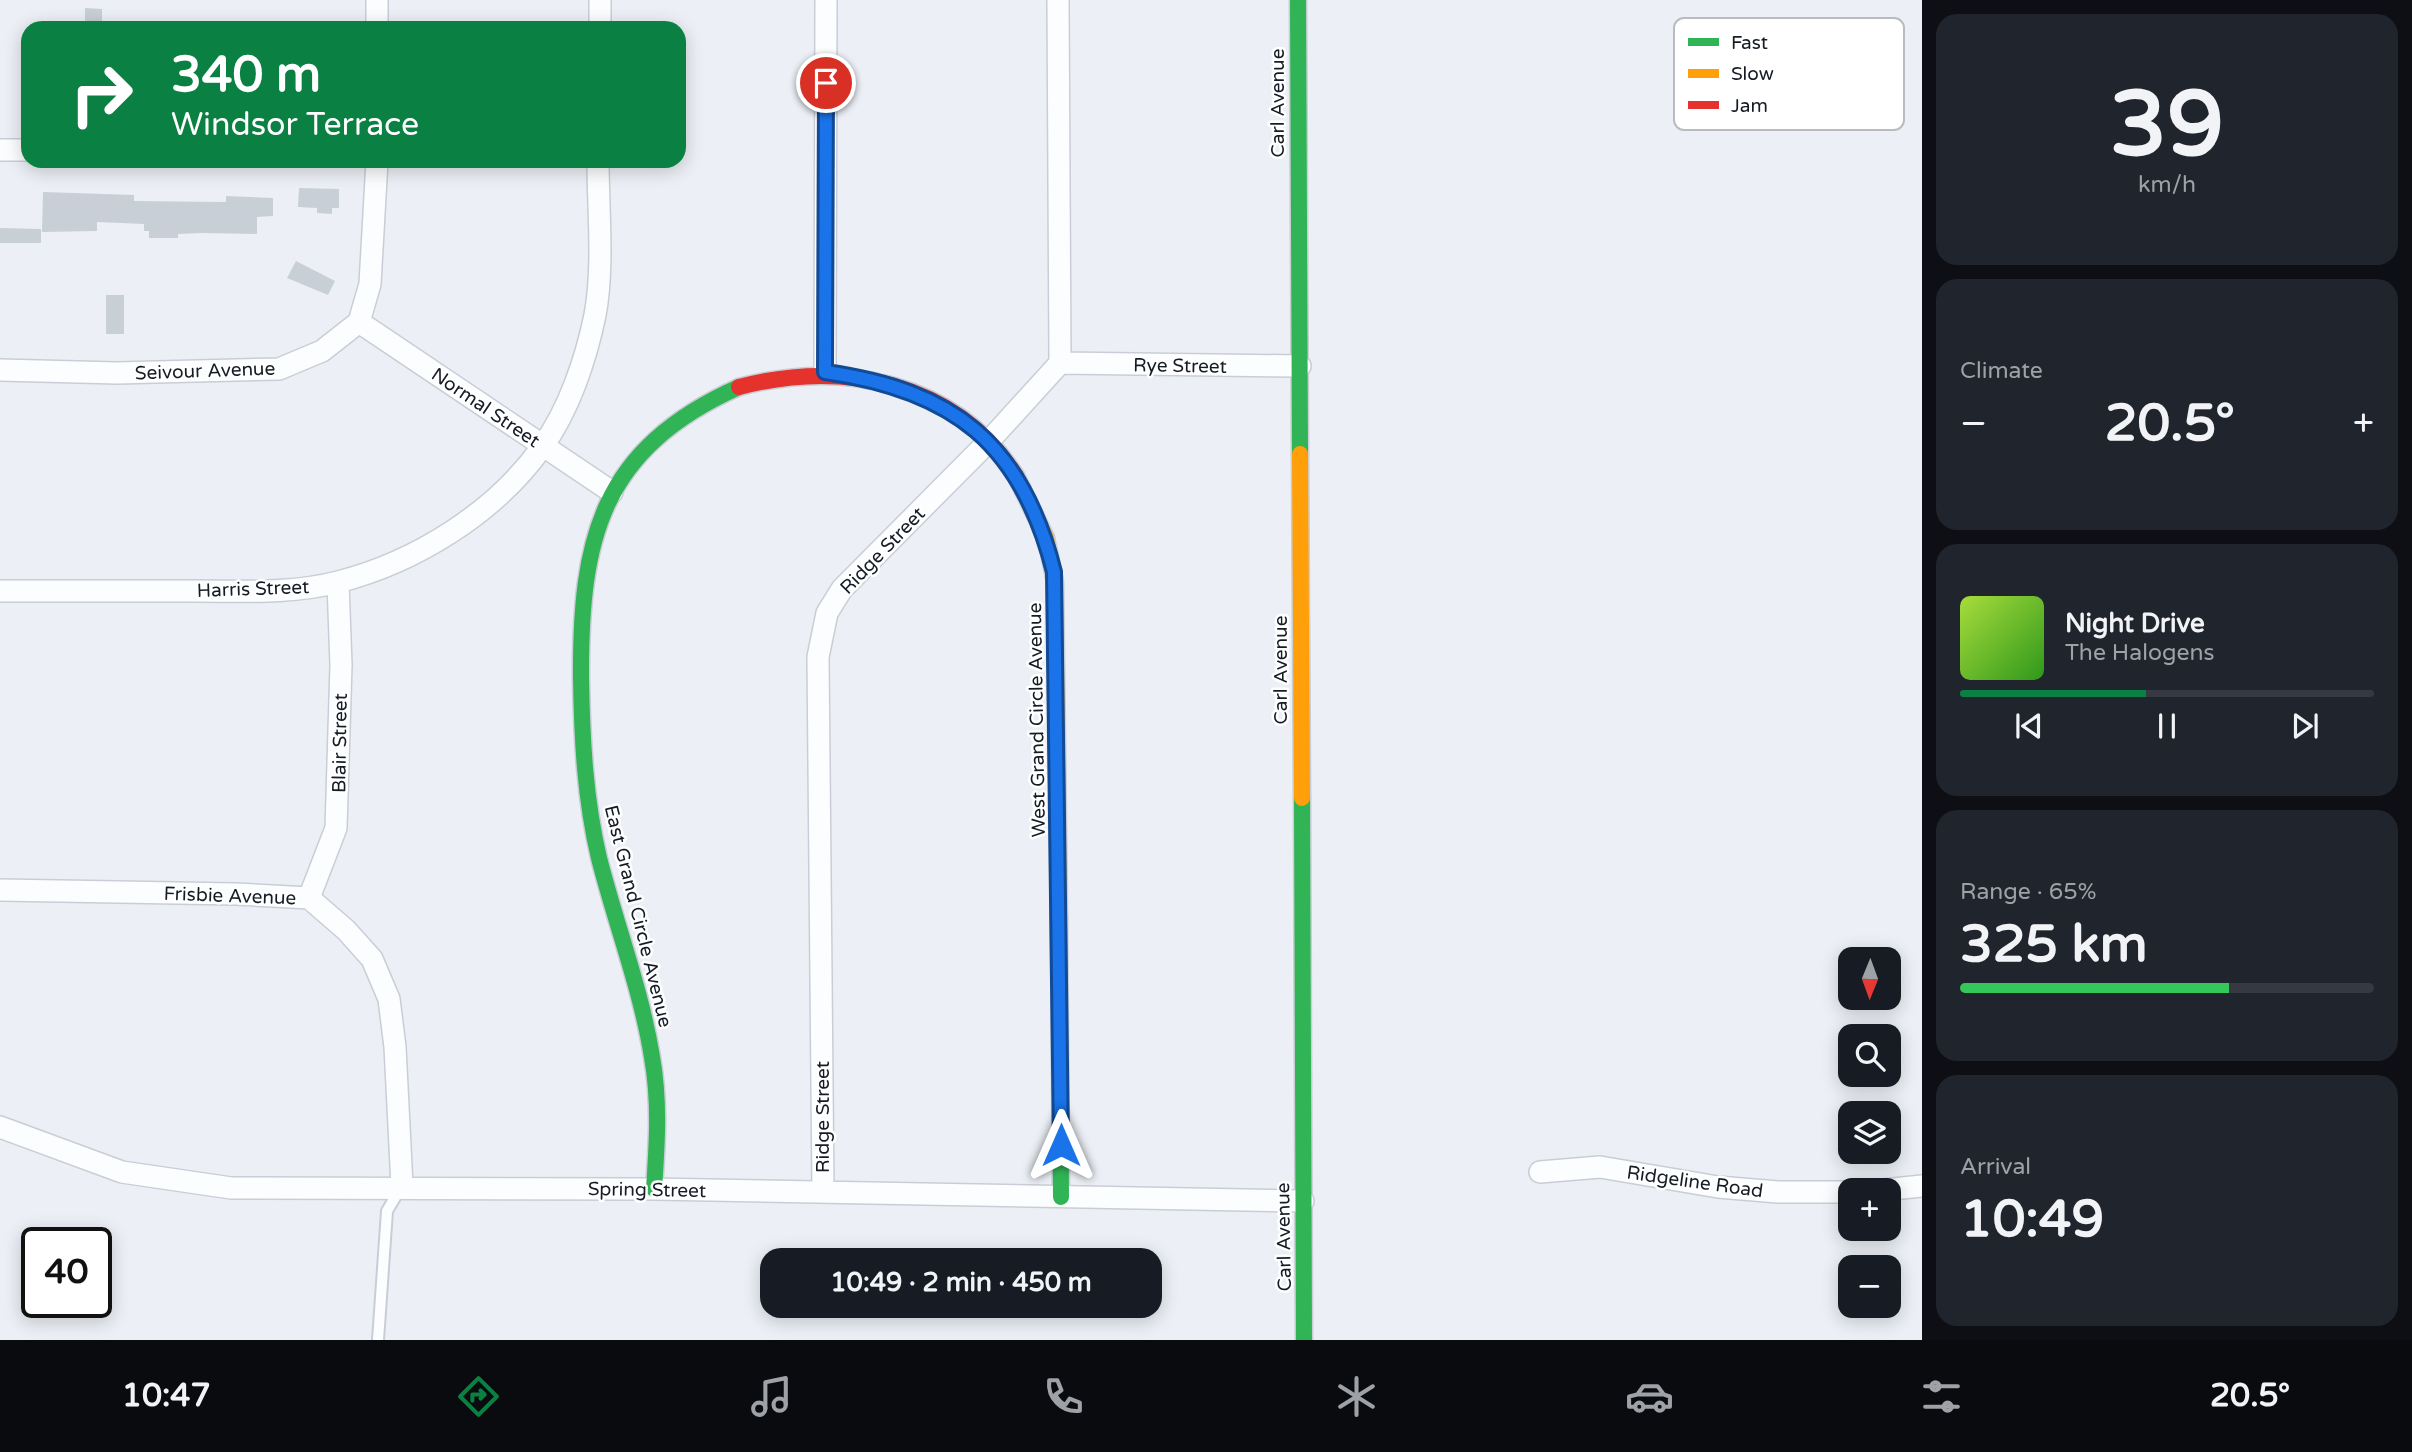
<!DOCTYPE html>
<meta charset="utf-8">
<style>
:root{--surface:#171b24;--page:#20242c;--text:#f1f3f6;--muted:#9ea1a6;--line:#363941;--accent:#0b8043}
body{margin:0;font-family:"Varela Round",sans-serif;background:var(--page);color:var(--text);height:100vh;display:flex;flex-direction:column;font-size:26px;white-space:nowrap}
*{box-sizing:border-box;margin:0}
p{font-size:23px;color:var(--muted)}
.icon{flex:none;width:38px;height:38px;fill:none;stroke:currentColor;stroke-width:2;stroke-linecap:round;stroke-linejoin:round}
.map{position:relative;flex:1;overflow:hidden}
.details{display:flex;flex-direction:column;gap:14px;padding:14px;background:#0d0f14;width:490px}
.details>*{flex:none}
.top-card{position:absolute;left:21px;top:21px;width:665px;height:147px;border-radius:21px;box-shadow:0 4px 18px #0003;background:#0b8043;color:#fff;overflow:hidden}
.needle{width:46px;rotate:181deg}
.buttons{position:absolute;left:1838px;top:947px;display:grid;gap:14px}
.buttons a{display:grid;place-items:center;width:63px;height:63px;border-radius:14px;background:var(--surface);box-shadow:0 4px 18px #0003;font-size:35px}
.speed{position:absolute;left:21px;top:1227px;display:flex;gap:14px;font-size:35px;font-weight:700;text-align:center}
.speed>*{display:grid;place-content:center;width:91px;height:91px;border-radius:50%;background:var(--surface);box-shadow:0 4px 18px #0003;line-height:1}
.speed .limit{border:4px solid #111;border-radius:10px;background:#fff;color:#111}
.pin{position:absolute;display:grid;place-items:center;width:60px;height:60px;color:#fff;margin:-30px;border:4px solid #fff;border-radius:50%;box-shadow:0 2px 7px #0007}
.me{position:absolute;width:77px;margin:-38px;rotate:0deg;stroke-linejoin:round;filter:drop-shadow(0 0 5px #0008)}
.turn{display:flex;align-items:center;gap:24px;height:147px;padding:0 35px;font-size:32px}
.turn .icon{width:91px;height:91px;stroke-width:2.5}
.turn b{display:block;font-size:49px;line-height:60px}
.big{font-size:52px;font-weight:700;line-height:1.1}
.details .tile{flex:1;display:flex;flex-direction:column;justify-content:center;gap:10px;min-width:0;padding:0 24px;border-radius:21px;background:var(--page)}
.details .dial{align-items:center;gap:0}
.dial b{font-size:91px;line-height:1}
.song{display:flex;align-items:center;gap:21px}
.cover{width:84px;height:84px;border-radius:10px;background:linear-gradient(135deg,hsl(80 70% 55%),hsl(110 70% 35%))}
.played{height:7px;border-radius:4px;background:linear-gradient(90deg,var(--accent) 45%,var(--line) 45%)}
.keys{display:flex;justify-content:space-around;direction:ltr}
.heat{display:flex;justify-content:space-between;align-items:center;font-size:38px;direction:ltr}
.charge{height:10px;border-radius:5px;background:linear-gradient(90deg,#34c759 65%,var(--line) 0)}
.trip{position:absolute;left:760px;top:1248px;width:402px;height:70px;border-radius:21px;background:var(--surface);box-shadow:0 4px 18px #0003;font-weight:700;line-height:70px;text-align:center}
.tabs{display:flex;height:112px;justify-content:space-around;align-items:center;background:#090b0e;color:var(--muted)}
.tabs .icon{width:49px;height:49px}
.tabs .active{color:var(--accent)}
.tabs b{font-size:32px;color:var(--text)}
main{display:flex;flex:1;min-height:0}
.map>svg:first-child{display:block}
</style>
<main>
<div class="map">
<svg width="1922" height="1340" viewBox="0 0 1922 1340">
<rect width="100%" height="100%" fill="#ecf0f6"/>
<path fill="#c8cfd6" d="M85,8L102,9V27L85,26Z
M299,188L339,189V208H332V214L317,213V208L298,207Z
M43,192L134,195V201L226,202V196L273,198V216L257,217V234L202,233L178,234V238H149V231H144V224L97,222V231L42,232Z
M0,228L41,229V243H0Z
M296,261L335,281L328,295L287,278Z
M106,295H124V334H106Z"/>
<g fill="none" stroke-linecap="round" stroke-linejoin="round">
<g stroke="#c9ced6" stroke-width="14">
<path id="lane" d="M378,1340L387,1211L400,1189"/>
</g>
<g stroke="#c9ced6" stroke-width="24">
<path id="street" d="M377,0V28
M600,28V0
M0,150H28
M359,322L612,492
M1060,363L1300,366
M0,370L117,373L279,369L322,351L359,322L370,284L377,161
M825,372L826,0
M0,591C65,591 131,591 196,591C243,591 292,594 338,582C416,562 495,513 542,447C569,410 586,359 595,315C604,268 598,209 598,161
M0,890L236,894L309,898L346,930L372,959L389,999L395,1047L402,1186
M309,898L336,828L341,665L338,583
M0,1127L122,1172L231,1188L654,1189L1303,1201
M1540,1172L1600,1167L1718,1187L1778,1192H1850
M1884,1190L1922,1186
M823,1192L818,657L827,613L842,589L989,441L1060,363L1058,0"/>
</g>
<g stroke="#c9ced6" stroke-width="19">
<path id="fast" d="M1298,0L1300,454
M1302,798L1304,1340
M1059,919L1061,1197
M654,1189C657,1144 660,1102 652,1057C641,989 616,925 599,858C585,799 582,740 581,679C580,538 601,449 739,387"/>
</g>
<g stroke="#c9ced6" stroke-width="19">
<path id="slow" d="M1300,454L1302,798
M1016,476L1046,538L1055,582L1059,919"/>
</g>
<g stroke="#c9ced6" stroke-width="19">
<path id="jam" d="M739,387C842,360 955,381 1016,476"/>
</g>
<use href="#lane" stroke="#fcfdfe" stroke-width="10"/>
<use href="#street" stroke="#fcfdfe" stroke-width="21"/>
<use href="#fast" stroke="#30b455" stroke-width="16"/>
<use href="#slow" stroke="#ff9f0a" stroke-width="16"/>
<use href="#jam" stroke="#e5322d" stroke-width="16"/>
</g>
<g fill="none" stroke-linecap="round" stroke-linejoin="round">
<g stroke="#114b97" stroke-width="18">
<path id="route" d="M826,83L825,372C954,390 1022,444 1054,572L1061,1145"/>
</g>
<use href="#route" stroke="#1a73e8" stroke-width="12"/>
</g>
<g text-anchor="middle" stroke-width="5" stroke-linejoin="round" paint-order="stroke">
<g font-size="19" fill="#151c26" stroke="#fff">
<text transform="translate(1277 103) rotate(-90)" y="7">Carl Avenue</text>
<text transform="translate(1180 365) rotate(1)" y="7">Rye Street</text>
<text transform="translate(205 370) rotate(-2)" y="7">Seivour Avenue</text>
<text transform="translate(486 407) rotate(34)" y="7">Normal Street</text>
<text transform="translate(882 550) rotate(-46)" y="7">Ridge Street</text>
<text transform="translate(253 588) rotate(-2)" y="7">Harris Street</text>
<text transform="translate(1280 670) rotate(-90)" y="7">Carl Avenue</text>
<text transform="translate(1036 720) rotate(-91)" y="7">West Grand Circle Avenue</text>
<text transform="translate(339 743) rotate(-89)" y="7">Blair Street</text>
<text transform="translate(230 895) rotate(2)" y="7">Frisbie Avenue</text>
<text transform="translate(639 916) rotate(76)" y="7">East Grand Circle Avenue</text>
<text transform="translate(822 1117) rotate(-90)" y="7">Ridge Street</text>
<text transform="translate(1695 1181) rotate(8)" y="7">Ridgeline Road</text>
<text transform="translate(647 1189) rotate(1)" y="7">Spring Street</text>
<text transform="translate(1283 1237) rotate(-91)" y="7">Carl Avenue</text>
</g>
</g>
<rect x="1674" y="18" width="230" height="112" rx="10" fill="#fff" stroke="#b9bbbe" stroke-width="2"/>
<rect x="1688" y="38" width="31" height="8" fill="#30b455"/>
<rect x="1688" y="69" width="31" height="9" fill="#ff9f0a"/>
<rect x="1688" y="101" width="31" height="8" fill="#e5322d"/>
<g font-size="19" fill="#151c26">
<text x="1731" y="49">Fast</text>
<text x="1731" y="80">Slow</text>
<text x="1731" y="112">Jam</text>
</g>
</svg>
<div class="buttons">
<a><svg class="needle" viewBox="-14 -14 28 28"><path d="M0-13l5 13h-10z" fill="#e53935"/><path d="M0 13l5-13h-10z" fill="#9ea1a6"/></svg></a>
<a><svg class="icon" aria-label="search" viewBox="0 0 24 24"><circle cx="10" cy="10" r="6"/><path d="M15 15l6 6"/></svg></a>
<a><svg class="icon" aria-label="layers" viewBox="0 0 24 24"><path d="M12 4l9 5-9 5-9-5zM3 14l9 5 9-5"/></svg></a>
<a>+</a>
<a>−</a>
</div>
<div class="speed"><div class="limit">40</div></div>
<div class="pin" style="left:826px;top:83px;background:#d93025"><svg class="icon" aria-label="arrive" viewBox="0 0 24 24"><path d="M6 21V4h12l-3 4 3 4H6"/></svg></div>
<svg class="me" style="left:1061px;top:1145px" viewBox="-20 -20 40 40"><path d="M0-17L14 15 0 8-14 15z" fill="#1a73e8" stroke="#fff" stroke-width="4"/></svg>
<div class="trip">10:49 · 2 min · 450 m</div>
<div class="top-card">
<div class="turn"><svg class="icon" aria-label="right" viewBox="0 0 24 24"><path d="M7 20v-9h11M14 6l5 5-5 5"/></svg><div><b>340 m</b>Windsor Terrace</div></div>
</div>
</div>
<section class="details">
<div class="tile dial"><b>39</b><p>km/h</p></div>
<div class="tile"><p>Climate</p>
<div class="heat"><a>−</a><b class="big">20.5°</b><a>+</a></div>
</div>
<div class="tile">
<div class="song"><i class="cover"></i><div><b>Night Drive</b><p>The Halogens</p></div></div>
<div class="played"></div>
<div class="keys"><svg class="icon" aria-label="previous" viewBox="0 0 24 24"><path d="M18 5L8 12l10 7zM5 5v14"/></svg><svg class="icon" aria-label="pause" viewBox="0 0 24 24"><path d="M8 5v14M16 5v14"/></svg><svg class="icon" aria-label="next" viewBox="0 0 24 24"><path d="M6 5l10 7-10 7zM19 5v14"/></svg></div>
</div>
<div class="tile"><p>Range · 65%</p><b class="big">325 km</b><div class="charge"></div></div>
<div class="tile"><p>Arrival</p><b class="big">10:49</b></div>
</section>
</main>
<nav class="tabs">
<b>10:47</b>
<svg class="icon active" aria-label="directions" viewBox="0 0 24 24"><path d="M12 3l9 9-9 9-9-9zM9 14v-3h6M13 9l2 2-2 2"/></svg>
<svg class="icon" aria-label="music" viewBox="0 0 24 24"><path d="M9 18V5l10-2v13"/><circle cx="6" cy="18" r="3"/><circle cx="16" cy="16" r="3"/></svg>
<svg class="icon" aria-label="phone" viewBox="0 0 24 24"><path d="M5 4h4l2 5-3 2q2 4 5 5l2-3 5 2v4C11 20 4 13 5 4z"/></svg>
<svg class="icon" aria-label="climate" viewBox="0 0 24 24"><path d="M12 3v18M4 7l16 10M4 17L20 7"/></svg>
<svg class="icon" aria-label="car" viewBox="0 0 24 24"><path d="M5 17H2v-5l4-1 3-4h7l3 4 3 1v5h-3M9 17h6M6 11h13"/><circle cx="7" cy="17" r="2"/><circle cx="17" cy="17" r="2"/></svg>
<svg class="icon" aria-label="filters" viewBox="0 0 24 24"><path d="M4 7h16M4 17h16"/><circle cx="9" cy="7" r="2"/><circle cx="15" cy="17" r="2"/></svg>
<b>20.5°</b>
</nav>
